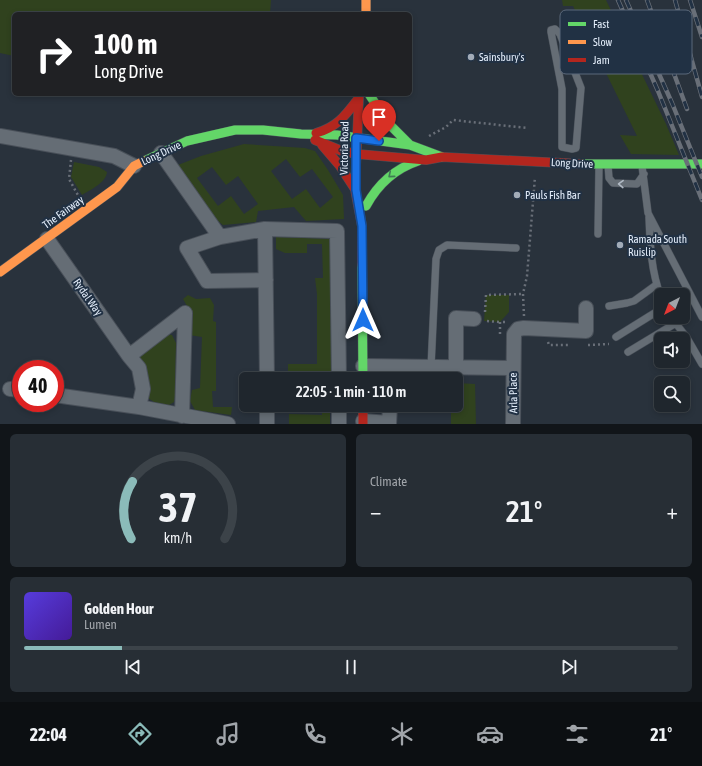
<!DOCTYPE html>
<meta charset="utf-8">
<style>
:root{--surface:#1f262d;--page:#272e35;--text:#f1f3f6;--muted:#a1a5aa;--line:#3c4349;--accent:#8bbbb9}
body{margin:0;font-family:"Asap Condensed",sans-serif;background:var(--page);color:var(--text);height:100vh;display:flex;flex-direction:column;font-size:15px;white-space:nowrap}
*{box-sizing:border-box;margin:0}
p{font-size:13px;color:var(--muted)}
.icon{flex:none;width:22px;height:22px;fill:none;stroke:currentColor;stroke-width:2;stroke-linecap:round;stroke-linejoin:round}
.map{position:relative;height:424px;overflow:hidden}
.sheet{display:flex;flex-direction:column;gap:10px;padding:10px;background:#111519;flex:1}
.sheet>*{flex:none}
.banner{position:absolute;left:12px;top:12px;width:400px;height:84px;border-radius:6px;box-shadow:0 2px 6px #0003,0 0 0 1px var(--line);background:#202124;color:#fff;overflow:hidden}
.needle{width:26px;rotate:222deg}
.controls{position:absolute;left:654px;top:288px;display:grid;gap:8px}
.controls a{display:grid;place-items:center;width:36px;height:36px;border-radius:6px;background:var(--surface);box-shadow:0 2px 6px #0003,0 0 0 1px var(--line);font-size:20px}
.speed{position:absolute;left:12px;top:360px;display:flex;gap:8px;font-size:20px;font-weight:700;text-align:center}
.speed>*{display:grid;place-content:center;width:52px;height:52px;border-radius:50%;background:var(--surface);box-shadow:0 2px 6px #0003,0 0 0 1px var(--line);line-height:1}
.speed .limit{border:6px solid #d22;background:#fff;color:#111}
.pin{position:absolute;display:grid;place-items:center;width:34px;height:34px;color:#fff;margin:-41px -17px;border-radius:50% 50% 50% 0;rotate:-45deg;box-shadow:0 0 4px #0007}
.pin .icon{rotate:45deg}
.me{position:absolute;width:44px;margin:-22px;rotate:0deg;stroke-linejoin:round;filter:drop-shadow(0 0 3px #0008)}
.turn{display:flex;align-items:center;gap:14px;height:84px;padding:0 16px;font-size:18px}
.turn .icon{width:52px;height:52px;stroke-width:2.5}
.turn b{display:block;font-size:28px;line-height:34px}
.big{font-size:30px;font-weight:600;line-height:1.1}
.sheet .tile{flex:1;display:flex;flex-direction:column;justify-content:center;gap:6px;min-width:0;padding:0 14px;border-radius:6px;background:var(--page)}
.sheet .dial{align-items:center;gap:0}
.dial svg{height:104px;overflow:visible;fill:none;stroke:var(--line);stroke-width:7;stroke-linecap:round;text-anchor:middle}
.dial text{fill:var(--text);stroke:none}
.song{display:flex;align-items:center;gap:12px}
.cover{width:48px;height:48px;border-radius:6px;background:linear-gradient(135deg,hsl(250 70% 55%),hsl(260 70% 35%))}
.played{height:4px;border-radius:2px;background:linear-gradient(90deg,var(--accent) 15%,var(--line) 15%)}
.keys{display:flex;justify-content:space-around;direction:ltr}
.heat{display:flex;justify-content:space-between;align-items:center;font-size:22px;direction:ltr}
.sheet .tiles{flex:1;display:grid;gap:10px;grid-template-columns:1fr 1fr}
.tile:last-child{grid-column:span 2}
.trip{position:absolute;left:239px;top:372px;width:224px;height:40px;border-radius:6px;background:var(--surface);box-shadow:0 2px 6px #0003,0 0 0 1px var(--line);font-weight:600;line-height:40px;text-align:center}
.tabs{display:flex;height:64px;justify-content:space-around;align-items:center;background:#0c0f12;color:var(--muted)}
.tabs .icon{width:28px;height:28px}
.tabs .current{color:var(--accent)}
.tabs b{font-size:18px;color:var(--text)}
.map>svg:first-child{display:block}
</style>
<div class="map">
<svg width="702" height="424" viewBox="0 0 702 424">
<rect width="100%" height="100%" fill="#29323c"/>
<path fill="#30421e" fill-rule="evenodd" d="M0,0H271L270,14H14V56L0,53Z
M562,0H606L666,124L679,155L631,154L620,135L637,136L573,6H563Z
M244,144L305,148L315,151L328,170L343,195L344,219L306,221L294,207L258,211L256,222L223,225L213,217L178,165L201,156ZM286,159L300,177L312,169L333,197L320,208L306,189L292,199L271,171ZM212,167L226,185L238,176L258,204L244,214L231,196L218,206L197,178Z
M74,162L99,167L107,172C106,183 90,190 82,195L71,177Z
M276,237L331,239V379H288V364H317V294L315,278H323L322,244H307V253H285L276,249Z
M188,295L196,299L210,298L214,305L213,321L216,322V391H212L213,407H232L231,415L195,410L190,401L192,390L200,388L202,337L189,335L190,311L183,299Z
M486,295H509V312L500,322L484,321Z
M166,334L172,335L176,343L175,396L174,402L169,405L154,402L148,398L146,375L140,358L142,351Z
M456,383L475,384L476,424H451V405H456Z
M322,405H330V424H289V414L322,415Z"/>
<g fill="none" stroke-linecap="round" stroke-linejoin="round">
<g stroke="#495059" stroke-width="8">
<path id="lane" d="M555,29L560,34L581,88L576,148L572,149L562,147V89L551,32V30Z
M608,165L609,178L613,183L637,184L644,174
M642,166L648,213L702,317
M649,217C650,244 651,271 661,297
M598,234L599,166
M609,306L627,303L634,301L656,285
M671,317L687,338L702,364
M616,337L661,309
M628,352L676,323
M431,367L436,259L439,250L447,245L516,248"/>
</g>
<g stroke="#495059" stroke-width="16">
<path id="street" d="M0,136L114,156L134,166
M161,153L220,237L265,229L337,231L339,379
M265,229L267,379
M220,237L187,248L207,281L266,280
M47,239L129,356
M363,366L513,368
M456,367V318L474,319
M10,389L21,390
M55,395L139,407L143,389L139,368L129,356L185,313L182,416
M267,405V424
M339,405V424
M139,407L228,424
M363,421L389,423
M389,424L390,405
M513,424L514,334L518,329L524,328L586,331V308"/>
</g>
<g stroke="#495059" stroke-width="10">
<path id="fast" d="M369,94L388,123L410,145
M144,161L187,141L235,130H263L301,134L337,135L410,145L442,157
M582,164H702
M366,206C378,184 394,169 418,161
M362,265L363,379"/>
</g>
<g stroke="#495059" stroke-width="10">
<path id="slow" d="M366,0V14
M0,272L117,187L134,166L144,161"/>
</g>
<g stroke="#495059" stroke-width="10">
<path id="jam" d="M359,94L355,189L362,226V265
M316,133C337,127 345,116 358,99
M315,140L342,151L357,154L426,160L442,157L582,164
M322,145L340,166L355,189
M363,405V424"/>
</g>
<path stroke="#696f78" stroke-width="2.5" stroke-dasharray="2 3" stroke-linecap="butt" d="M429,136L446,127L453,120L527,128
M71,160L69,179L79,197
M485,312L486,295L523,294
M524,316L523,294L527,276L535,177
M487,321L500,322
M500,334V322H508
M548,342L549,345H569
M588,345L609,344"/>
<use href="#lane" stroke="#656d75" stroke-width="7"/>
<use href="#street" stroke="#656d75" stroke-width="14"/>
<use href="#fast" stroke="#63d668" stroke-width="9"/>
<use href="#slow" stroke="#ff974d" stroke-width="9"/>
<use href="#jam" stroke="#b3261e" stroke-width="9"/>
<g stroke="#696f78" stroke-width="4.5">
<path id="rail" d="M618,0L658,91L702,200
M626,0L672,103L702,177
M647,0L687,109
M675,0L702,97
M690,0L702,37"/>
</g>
<use href="#rail" stroke="#213144" stroke-width="3" stroke-dasharray="9" stroke-linecap="butt"/>
</g>
<defs><path id="oneway-chevron" d="M-2-3.5L2.5 0L-2 3.5" fill="none" stroke-width="1.6" stroke-linecap="round" stroke-linejoin="round"/></defs>
<use stroke="#3f7b54" href="#oneway-chevron" transform="translate(391 175) rotate(140)"/>
<use stroke="#b1bac5" href="#oneway-chevron" transform="translate(621 184) rotate(-178)"/>
<g fill="none" stroke-linecap="round" stroke-linejoin="round">
<g stroke="#114b97" stroke-width="10">
<path id="route" d="M363,320L362,226L356,190V138L379,141"/>
</g>
<use href="#route" stroke="#1a73e8" stroke-width="7"/>
</g>
<g fill="#a2acb8" stroke="#213144" stroke-width="1.5">
<circle cx="471" cy="57" r="4"/>
<circle cx="517" cy="195" r="4"/>
<circle cx="620" cy="245" r="4"/>
</g>
<g text-anchor="middle" stroke-width="4" stroke-linejoin="round" paint-order="stroke">
<g font-size="11" fill="#e3edfa" stroke="#213144" text-anchor="start">
<text x="479" y="61">Sainsbury's</text>
<text x="525" y="199">Pauls Fish Bar</text>
<text x="628" y="243">Ramada South<tspan x="628" dy="13">Ruislip</tspan></text>
</g>
<g font-size="11" fill="#e3edfa" stroke="#213144">
<text transform="translate(344 148) rotate(-89)" y="4">Victoria Road</text>
<text transform="translate(161 153) rotate(-25)" y="4">Long Drive</text>
<text transform="translate(572 163) rotate(3)" y="4">Long Drive</text>
<text transform="translate(63 212) rotate(-36)" y="4">The Fairway</text>
<text transform="translate(88 297) rotate(55)" y="4">Rydal Way</text>
<text transform="translate(513 393) rotate(-91)" y="4">Arla Place</text>
</g>
</g>
<rect x="560" y="10" width="132" height="64" rx="6" fill="#213144" stroke="#5b697b" stroke-width="1"/>
<rect x="568" y="22" width="18" height="4" fill="#63d668"/>
<rect x="568" y="40" width="18" height="4" fill="#ff974d"/>
<rect x="568" y="58" width="18" height="4" fill="#b3261e"/>
<g font-size="11" fill="#e3edfa">
<text x="593" y="28">Fast</text>
<text x="593" y="46">Slow</text>
<text x="593" y="64">Jam</text>
</g>
</svg>
<div class="controls">
<a><svg class="needle" viewBox="-14 -14 28 28"><path d="M0-13l5 13h-10z" fill="#e53935"/><path d="M0 13l5-13h-10z" fill="#a1a5aa"/></svg></a>
<a><svg class="icon" aria-label="sound" viewBox="0 0 24 24"><path d="M4 9h4l5-4v14l-5-4H4zM17 9q2 3 0 6"/></svg></a>
<a><svg class="icon" aria-label="search" viewBox="0 0 24 24"><circle cx="10" cy="10" r="6"/><path d="M15 15l6 6"/></svg></a>
</div>
<div class="speed"><div class="limit">40</div></div>
<div class="pin" style="left:379px;top:141px;background:#d93025"><svg class="icon" aria-label="arrive" viewBox="0 0 24 24"><path d="M6 21V4h12l-3 4 3 4H6"/></svg></div>
<svg class="me" style="left:363px;top:320px" viewBox="-20 -20 40 40"><path d="M0-17L14 15 0 8-14 15z" fill="#1a73e8" stroke="#fff" stroke-width="4"/></svg>
<div class="trip">22:05 · 1 min · 110 m</div>
<div class="banner">
<div class="turn"><svg class="icon" aria-label="right" viewBox="0 0 24 24"><path d="M7 20v-9h11M14 6l5 5-5 5"/></svg><div><b>100 m</b>Long Drive</div></div>
</div>
</div>
<section class="sheet">
<div class="tiles">
<div class="tile dial"><svg viewBox="0 0 100 80">
<path d="M14 69A42 42 0 1 1 86 69"/>
<path d="M14 69A42 42 0 0 1 15 25" stroke="#8bbbb9"/>
<text x="50" y="56" font-size="32" font-weight="700">37</text>
<text x="50" y="72" font-size="11">km/h</text>
</svg></div>
<div class="tile"><p>Climate</p>
<div class="heat"><a>−</a><b class="big">21°</b><a>+</a></div>
</div>
<div class="tile">
<div class="song"><i class="cover"></i><div><b>Golden Hour</b><p>Lumen</p></div></div>
<div class="played"></div>
<div class="keys"><svg class="icon" aria-label="previous" viewBox="0 0 24 24"><path d="M18 5L8 12l10 7zM5 5v14"/></svg><svg class="icon" aria-label="pause" viewBox="0 0 24 24"><path d="M8 5v14M16 5v14"/></svg><svg class="icon" aria-label="next" viewBox="0 0 24 24"><path d="M6 5l10 7-10 7zM19 5v14"/></svg></div>
</div>
</div>
</section>
<nav class="tabs">
<b>22:04</b>
<svg class="icon current" aria-label="directions" viewBox="0 0 24 24"><path d="M12 3l9 9-9 9-9-9zM9 14v-3h6M13 9l2 2-2 2"/></svg>
<svg class="icon" aria-label="music" viewBox="0 0 24 24"><path d="M9 18V5l10-2v13"/><circle cx="6" cy="18" r="3"/><circle cx="16" cy="16" r="3"/></svg>
<svg class="icon" aria-label="phone" viewBox="0 0 24 24"><path d="M5 4h4l2 5-3 2q2 4 5 5l2-3 5 2v4C11 20 4 13 5 4z"/></svg>
<svg class="icon" aria-label="climate" viewBox="0 0 24 24"><path d="M12 3v18M4 7l16 10M4 17L20 7"/></svg>
<svg class="icon" aria-label="car" viewBox="0 0 24 24"><path d="M5 17H2v-5l4-1 3-4h7l3 4 3 1v5h-3M9 17h6M6 11h13"/><circle cx="7" cy="17" r="2"/><circle cx="17" cy="17" r="2"/></svg>
<svg class="icon" aria-label="filters" viewBox="0 0 24 24"><path d="M4 7h16M4 17h16"/><circle cx="9" cy="7" r="2"/><circle cx="15" cy="17" r="2"/></svg>
<b>21°</b>
</nav>
